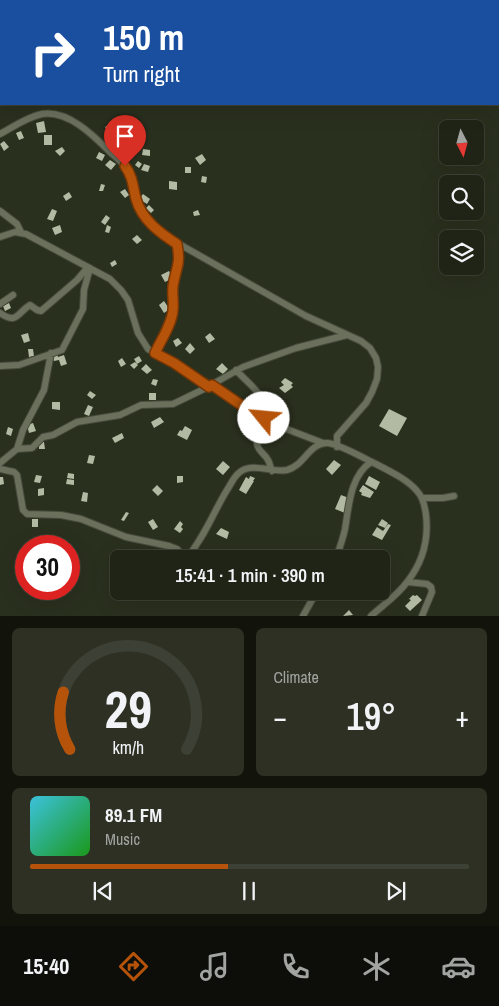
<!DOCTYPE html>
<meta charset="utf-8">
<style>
:root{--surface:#202416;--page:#2d3023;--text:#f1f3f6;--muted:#a2a4a1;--line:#3d4135;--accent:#b45309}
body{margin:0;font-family:"Archivo Narrow",sans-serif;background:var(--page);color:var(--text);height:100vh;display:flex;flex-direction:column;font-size:19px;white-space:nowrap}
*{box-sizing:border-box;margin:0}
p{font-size:16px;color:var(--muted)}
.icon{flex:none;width:28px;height:28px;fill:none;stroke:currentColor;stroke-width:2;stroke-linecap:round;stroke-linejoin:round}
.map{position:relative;height:616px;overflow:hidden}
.drawer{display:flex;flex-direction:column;gap:12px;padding:12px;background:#12140c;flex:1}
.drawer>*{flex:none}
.top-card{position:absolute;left:0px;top:0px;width:500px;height:105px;box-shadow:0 5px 20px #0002,0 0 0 1px var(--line);background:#1a4fa0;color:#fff;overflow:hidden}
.needle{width:32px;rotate:174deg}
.fabs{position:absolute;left:439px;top:120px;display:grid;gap:10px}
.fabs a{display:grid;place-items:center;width:45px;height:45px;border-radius:8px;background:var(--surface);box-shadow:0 5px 20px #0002,0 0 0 1px var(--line);font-size:25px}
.speed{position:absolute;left:15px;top:535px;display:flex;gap:10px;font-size:25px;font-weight:700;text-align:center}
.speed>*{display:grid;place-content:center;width:65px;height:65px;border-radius:50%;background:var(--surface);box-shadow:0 5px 20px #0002,0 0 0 1px var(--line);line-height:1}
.speed .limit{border:8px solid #d22;background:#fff;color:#111}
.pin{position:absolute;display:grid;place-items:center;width:42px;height:42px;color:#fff;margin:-51px -21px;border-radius:50% 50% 50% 0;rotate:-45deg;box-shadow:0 0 5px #0007}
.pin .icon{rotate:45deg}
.me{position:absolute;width:55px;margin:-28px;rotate:298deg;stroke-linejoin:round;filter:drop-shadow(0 0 4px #0008)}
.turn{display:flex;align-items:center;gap:18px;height:105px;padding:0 20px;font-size:22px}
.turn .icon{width:65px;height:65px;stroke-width:2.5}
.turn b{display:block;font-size:35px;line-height:42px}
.big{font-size:38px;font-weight:600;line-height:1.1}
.drawer .card{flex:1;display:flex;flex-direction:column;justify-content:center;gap:8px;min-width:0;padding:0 18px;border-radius:8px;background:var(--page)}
.drawer .dial{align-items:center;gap:0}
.dial svg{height:130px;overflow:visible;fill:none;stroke:var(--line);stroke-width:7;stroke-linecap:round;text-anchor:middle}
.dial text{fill:var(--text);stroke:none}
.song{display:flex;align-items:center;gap:15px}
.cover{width:60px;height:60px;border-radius:8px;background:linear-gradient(135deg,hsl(190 70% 55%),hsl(120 70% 35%))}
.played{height:5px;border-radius:2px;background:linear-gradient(90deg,var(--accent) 45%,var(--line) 45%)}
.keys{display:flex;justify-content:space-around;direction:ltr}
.heat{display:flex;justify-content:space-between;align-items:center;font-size:28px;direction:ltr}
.drawer .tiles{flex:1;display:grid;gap:12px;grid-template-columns:1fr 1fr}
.card:last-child{grid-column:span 2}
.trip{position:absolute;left:110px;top:550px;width:280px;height:50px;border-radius:8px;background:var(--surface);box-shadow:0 5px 20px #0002,0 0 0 1px var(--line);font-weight:600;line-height:50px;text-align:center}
.tab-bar{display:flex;height:80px;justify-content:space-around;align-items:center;background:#0d0e09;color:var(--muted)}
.tab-bar .icon{width:35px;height:35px}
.tab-bar .active{color:var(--accent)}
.tab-bar b{font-size:22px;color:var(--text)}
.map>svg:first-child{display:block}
</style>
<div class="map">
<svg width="499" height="616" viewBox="0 0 499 616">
<rect width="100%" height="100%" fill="#2a301e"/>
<path fill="#b2baa4" d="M44,121L46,132L38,133L36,123Z
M110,124L114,129L109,133L105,127Z
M21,131L24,138L19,140L16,133Z
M44,135H52V145H44Z
M120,137L125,142L121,146L116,141Z
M4,141L9,147L4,151L0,144Z
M62,147L65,151L60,156L55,151Z
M143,149L150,150V156L142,155Z
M99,152L105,155L102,161L96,158Z
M202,154L206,160L200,165L195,158Z
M110,160L116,164L111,170L105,165Z
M138,161L142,164L139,168L135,165Z
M144,164L150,166L148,172L141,170Z
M185,167H191V173H185Z
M202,176L207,177L206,183L201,182Z
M169,181L177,182V190L169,189Z
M101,184L105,185L103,191H99Z
M125,189L129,195L125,198L120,192Z
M69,192L72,197L66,201L63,196Z
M143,194L150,199L147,204L139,199Z
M149,205L154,210L151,213L146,208Z
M52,209L57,211L53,221L47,219Z
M198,210L200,215L194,216L193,212Z
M106,215L110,218L105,225L101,222Z
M60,225L62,232L55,235L52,228Z
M107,225L111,227L109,233L105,232Z
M137,235L142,240L137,244L132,239Z
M115,260L117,264L112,267L110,263Z
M169,271L173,278L165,282L161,275Z
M164,301L168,307L171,305L170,309L164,313L159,305Z
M9,303L11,308L5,311L3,306Z
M28,333L30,341L24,343L21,335Z
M210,333L215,339L209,343L205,337Z
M178,338L182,343L176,347L173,341Z
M190,343L195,349L190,354L185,349Z
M28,349H33L34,356L29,357Z
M57,354L58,357L64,355L67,364L61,366L59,360L54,361L52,356Z
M139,356L142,361L137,364L134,359Z
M122,358L126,364L121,367L118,361Z
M135,362L138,365L134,369L130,365Z
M222,363L228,369L223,374L216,369Z
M146,364L152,370L147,374L141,369Z
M285,378L293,383L291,385L293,387L285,393L279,388L284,385L281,382Z
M153,379L158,380L156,386L151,384Z
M90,391L96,395L92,399L87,395Z
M149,393H156V400H149Z
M52,402H60V410L52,409Z
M88,405L93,407L89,416L84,414Z
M389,409L407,418L397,436L379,426Z
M160,417L164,422L154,428L151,422Z
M33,423L36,431L29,433L27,425Z
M185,426L192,430L187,440L177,435L180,430L182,431Z
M8,427L13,429L11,436L6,434Z
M122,433L124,438L115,443L112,438Z
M39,442H44L45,449H39Z
M89,455L95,456L93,464L87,463Z
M334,460L341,465L332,475L326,469Z
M223,461L230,467L223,475L216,469Z
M68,473L74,474V479L67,478Z
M36,475L42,476L40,483L34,482Z
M177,476H183V482L177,483Z
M250,476L255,478L253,481H254L246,494L239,490L246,477L249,479Z
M369,476L380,482L376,490L365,484Z
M0,477H3L4,484L0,485Z
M67,479L74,480V485L66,484Z
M157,485L163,491L158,496L152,490Z
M363,485L374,492L370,498L361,495L362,493L359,491Z
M44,488V495L38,496V489Z
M83,492L88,493L87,502L81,501Z
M341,495L349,498L345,513L335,509Z
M126,512L129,513L124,521L121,520Z
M32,519H38V527H32Z
M153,519L158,527L153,530L148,522Z
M382,519L388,523L385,528L378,525Z
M180,521L183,524L181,527L183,529L180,533L174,529Z
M388,524L391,525L382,540L372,535L377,527L383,531Z
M221,528L229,532L227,539L216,534Z
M334,591H339L344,595L340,601L332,595Z
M413,595L415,596L417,595L422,600L410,611L405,606L411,600L409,599Z
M349,610L353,615L343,616Z"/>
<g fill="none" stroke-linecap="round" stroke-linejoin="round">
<g stroke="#464b3b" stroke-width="8">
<path id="street" d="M0,134C13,127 27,117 42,114C68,110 93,135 110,152C118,159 126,165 131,175C135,183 133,192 136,201C141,216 153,226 165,236L306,316L361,341L370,348L376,358L378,367L377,379L372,392L366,403L337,436V447
M0,211L17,224L21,232
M0,237L15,232L26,234L110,279L121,290L128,300L138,333L148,349L174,363L209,387
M0,304L13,295
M0,313C17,325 17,313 30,305L37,310L41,311L77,280L88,267
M155,353L173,310V288L180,264L177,244
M0,366L19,365L62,350L83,309L84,290L90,268
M236,370C250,386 273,399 262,421C259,429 256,436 257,444C258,451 265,454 268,460C270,463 270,467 272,471
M212,385L263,420L323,443
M17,449L23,430L44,390L51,353
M0,463L17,449L32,448L43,437L53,435L77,422L120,415L141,405L173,404L204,389L243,367L296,348L347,335
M0,469L14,472L17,475L23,510L27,514L61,515L81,519L126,537L169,546L177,549L186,559
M422,498H443L454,496
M186,559C204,538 213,513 227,490C231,484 234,476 240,472C252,462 272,473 287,470C304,466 309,443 327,443C338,443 365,459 376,464C389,471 407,479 417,491C423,497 425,507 426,515C429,541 423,562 407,582C398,595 383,605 371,616
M336,559C339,549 343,539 345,529C349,506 350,476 371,462
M408,582L427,584L431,587L432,592L422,616
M196,591L200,596
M303,616L317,591"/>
</g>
<use href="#street" stroke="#6a705c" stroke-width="6"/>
</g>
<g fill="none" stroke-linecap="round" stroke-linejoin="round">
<g stroke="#753606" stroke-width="12">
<path id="route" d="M125,166C133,177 133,187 136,199C142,220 160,233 177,244C181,265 176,267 173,286C172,294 174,302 173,310C172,324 161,340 155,353L174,363L209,387L212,385L263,420L264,418"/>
</g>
<use href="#route" stroke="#b45309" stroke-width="9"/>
</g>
</svg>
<div class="fabs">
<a><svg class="needle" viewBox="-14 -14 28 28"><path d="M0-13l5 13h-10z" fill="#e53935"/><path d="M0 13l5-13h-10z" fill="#a2a4a1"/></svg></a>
<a><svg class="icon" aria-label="search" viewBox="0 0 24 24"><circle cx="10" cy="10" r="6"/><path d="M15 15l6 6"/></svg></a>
<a><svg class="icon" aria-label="layers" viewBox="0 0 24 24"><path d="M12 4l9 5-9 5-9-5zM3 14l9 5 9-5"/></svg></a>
</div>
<div class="speed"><div class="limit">30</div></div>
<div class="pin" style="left:125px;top:166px;background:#d93025"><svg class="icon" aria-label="arrive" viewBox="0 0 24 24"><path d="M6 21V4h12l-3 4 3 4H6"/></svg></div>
<svg class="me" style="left:264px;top:418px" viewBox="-20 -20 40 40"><circle r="19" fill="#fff"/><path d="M0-13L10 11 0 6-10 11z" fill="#b45309"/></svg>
<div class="trip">15:41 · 1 min · 390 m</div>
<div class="top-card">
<div class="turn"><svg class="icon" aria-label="right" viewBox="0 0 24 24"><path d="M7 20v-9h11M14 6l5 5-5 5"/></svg><div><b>150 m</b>Turn right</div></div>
</div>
</div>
<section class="drawer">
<div class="tiles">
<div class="card dial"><svg viewBox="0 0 100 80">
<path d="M14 69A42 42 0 1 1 86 69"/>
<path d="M14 69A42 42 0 0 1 10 34" stroke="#b45309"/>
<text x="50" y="56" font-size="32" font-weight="700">29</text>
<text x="50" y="72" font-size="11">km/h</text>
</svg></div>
<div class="card"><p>Climate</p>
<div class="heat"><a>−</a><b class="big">19°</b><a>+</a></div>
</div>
<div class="card">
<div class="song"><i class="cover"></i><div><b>89.1 FM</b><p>Music</p></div></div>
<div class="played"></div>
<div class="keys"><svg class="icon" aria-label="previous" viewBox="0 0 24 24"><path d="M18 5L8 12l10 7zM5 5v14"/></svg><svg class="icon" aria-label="pause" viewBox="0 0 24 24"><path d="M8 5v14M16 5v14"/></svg><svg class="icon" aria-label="next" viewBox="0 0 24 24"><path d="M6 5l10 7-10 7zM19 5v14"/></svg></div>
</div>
</div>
</section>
<nav class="tab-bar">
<b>15:40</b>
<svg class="icon active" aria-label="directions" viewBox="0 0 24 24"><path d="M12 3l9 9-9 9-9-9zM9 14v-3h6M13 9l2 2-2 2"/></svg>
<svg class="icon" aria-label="music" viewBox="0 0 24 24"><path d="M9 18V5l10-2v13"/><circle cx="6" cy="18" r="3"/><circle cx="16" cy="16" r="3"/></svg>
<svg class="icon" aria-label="phone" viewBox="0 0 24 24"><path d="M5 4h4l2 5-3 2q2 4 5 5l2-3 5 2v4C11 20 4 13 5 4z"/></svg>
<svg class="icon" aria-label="climate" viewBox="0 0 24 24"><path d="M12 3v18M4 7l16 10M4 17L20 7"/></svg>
<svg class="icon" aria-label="car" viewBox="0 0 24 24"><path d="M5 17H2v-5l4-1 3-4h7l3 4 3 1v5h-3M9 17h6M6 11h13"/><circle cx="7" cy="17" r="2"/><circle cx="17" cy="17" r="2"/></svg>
</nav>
